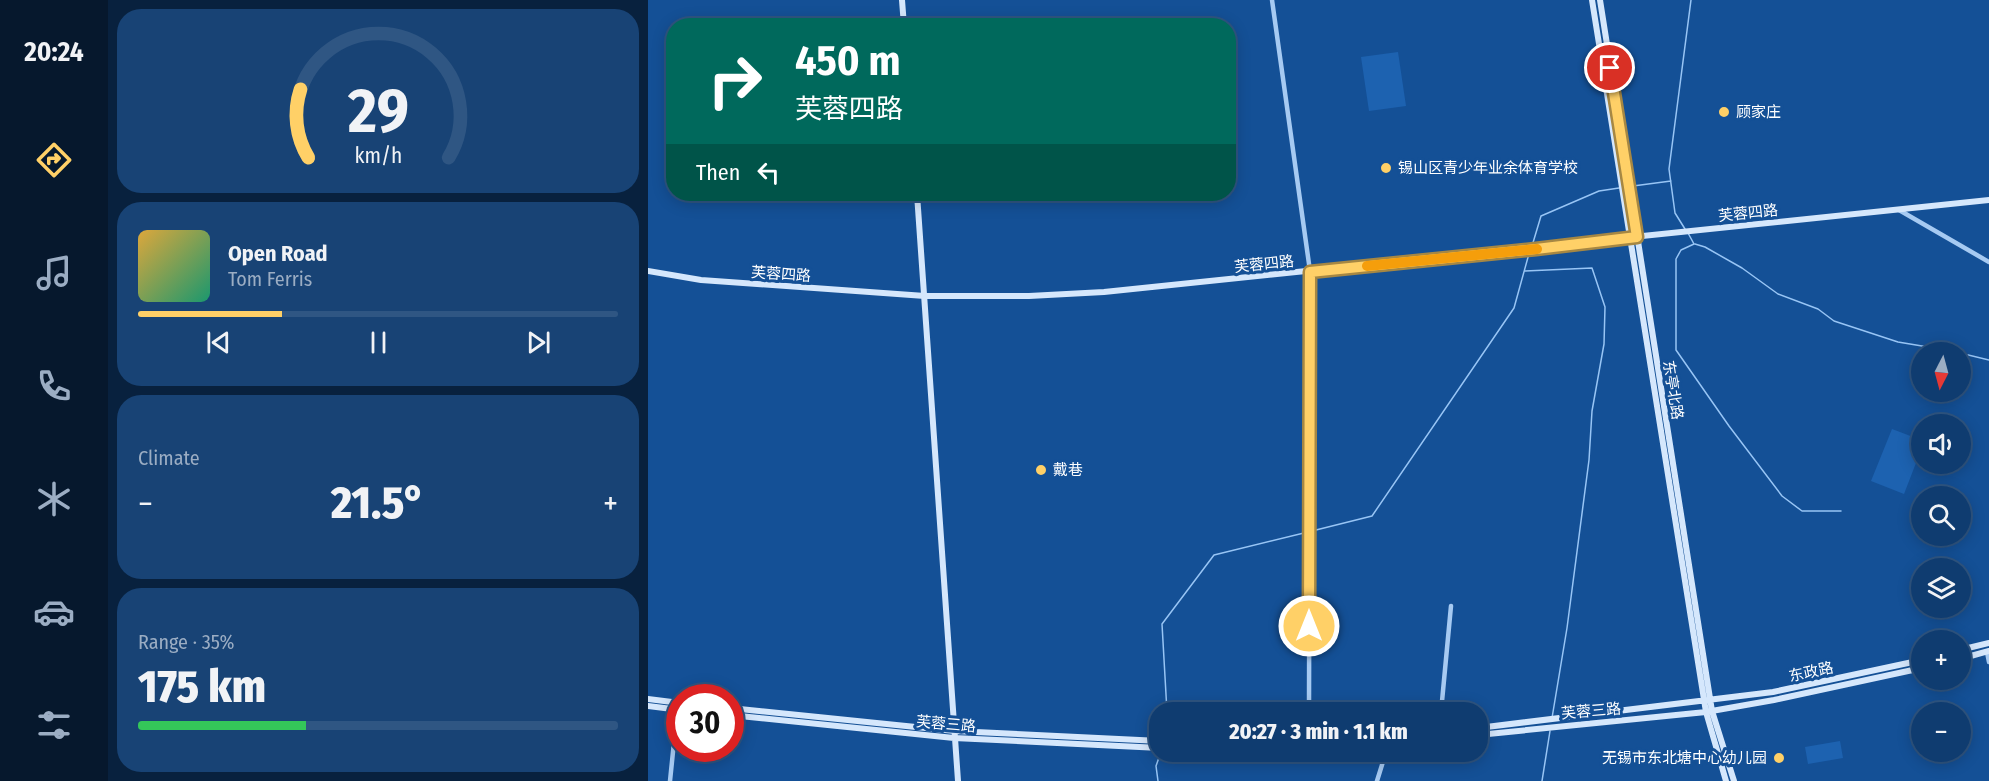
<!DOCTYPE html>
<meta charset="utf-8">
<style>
:root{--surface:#0f3c70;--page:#184375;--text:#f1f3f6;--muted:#9badc3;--line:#2f5683;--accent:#ffd067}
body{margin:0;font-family:"Fira Sans Condensed","Noto Sans SC",sans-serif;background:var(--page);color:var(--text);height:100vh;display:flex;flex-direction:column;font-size:22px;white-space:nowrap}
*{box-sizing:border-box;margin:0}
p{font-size:20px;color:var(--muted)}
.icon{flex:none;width:33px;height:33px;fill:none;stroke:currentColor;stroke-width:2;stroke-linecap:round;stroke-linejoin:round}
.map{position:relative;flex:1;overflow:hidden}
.drawer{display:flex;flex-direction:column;gap:9px;padding:9px;background:#08213e;width:540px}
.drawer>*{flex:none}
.top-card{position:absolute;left:18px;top:18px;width:570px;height:183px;border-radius:24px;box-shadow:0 3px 15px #0003,0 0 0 2px var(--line);background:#00695c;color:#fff;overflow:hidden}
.needle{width:39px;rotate:186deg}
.controls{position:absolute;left:1263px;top:342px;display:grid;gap:12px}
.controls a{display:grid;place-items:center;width:60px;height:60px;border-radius:50%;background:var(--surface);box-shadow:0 3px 15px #0003,0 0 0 2px var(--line);font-size:30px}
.speed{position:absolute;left:18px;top:684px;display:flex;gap:12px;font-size:30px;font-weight:700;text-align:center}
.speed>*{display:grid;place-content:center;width:78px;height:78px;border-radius:50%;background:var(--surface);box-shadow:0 3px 15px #0003,0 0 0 2px var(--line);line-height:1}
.speed .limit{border:9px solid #d22;background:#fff;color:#111}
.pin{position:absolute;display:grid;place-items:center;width:51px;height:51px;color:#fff;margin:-26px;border:3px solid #fff;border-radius:50%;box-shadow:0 2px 6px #0007}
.me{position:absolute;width:66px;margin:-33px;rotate:0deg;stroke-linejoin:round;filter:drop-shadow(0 0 4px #0008)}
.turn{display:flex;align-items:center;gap:21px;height:126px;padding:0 30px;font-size:27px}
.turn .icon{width:78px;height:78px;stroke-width:2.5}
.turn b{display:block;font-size:42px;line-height:51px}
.then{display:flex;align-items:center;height:57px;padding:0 30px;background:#0003;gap:12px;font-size:22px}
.big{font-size:45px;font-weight:800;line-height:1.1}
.drawer .tile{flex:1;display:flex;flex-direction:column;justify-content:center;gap:9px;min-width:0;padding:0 21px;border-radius:24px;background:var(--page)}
.drawer .dial{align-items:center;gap:0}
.dial svg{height:156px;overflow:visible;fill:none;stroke:var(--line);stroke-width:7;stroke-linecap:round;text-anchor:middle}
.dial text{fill:var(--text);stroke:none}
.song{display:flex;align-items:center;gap:18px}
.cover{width:72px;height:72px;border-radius:9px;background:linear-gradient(135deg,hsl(40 70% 55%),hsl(160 70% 35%))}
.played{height:6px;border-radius:3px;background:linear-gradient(90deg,var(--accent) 30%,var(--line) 30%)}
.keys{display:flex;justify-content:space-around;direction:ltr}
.heat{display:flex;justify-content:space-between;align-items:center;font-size:33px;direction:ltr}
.charge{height:9px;border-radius:4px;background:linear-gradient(90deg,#34c759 35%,var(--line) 0)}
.trip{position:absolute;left:501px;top:702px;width:339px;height:60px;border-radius:24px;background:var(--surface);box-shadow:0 3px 15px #0003,0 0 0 2px var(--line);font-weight:800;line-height:60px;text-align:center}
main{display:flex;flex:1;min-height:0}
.dock{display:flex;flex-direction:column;width:108px;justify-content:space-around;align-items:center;background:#06182d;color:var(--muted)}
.dock .icon{width:42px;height:42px}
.dock .current{color:var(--accent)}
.dock b{font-size:27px;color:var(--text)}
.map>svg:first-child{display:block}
</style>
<main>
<nav class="dock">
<b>20:24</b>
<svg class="icon current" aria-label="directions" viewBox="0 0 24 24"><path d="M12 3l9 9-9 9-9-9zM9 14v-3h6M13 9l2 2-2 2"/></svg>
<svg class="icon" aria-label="music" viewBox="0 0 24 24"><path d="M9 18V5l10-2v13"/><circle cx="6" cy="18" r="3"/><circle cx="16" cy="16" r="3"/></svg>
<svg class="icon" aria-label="phone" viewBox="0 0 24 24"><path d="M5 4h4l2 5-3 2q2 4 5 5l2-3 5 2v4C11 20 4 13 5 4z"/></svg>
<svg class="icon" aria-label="climate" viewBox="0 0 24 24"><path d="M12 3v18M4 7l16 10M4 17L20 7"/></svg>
<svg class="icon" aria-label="car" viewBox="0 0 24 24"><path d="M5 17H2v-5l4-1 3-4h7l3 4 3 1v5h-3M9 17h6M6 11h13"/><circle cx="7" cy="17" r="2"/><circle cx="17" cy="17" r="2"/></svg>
<svg class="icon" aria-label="filters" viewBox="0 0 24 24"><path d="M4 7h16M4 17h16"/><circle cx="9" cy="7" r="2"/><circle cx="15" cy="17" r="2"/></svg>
</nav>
<section class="drawer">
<div class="tile dial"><svg viewBox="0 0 100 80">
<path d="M14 69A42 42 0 1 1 86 69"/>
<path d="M14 69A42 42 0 0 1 10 34" stroke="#ffd067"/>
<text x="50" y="56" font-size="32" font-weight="700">29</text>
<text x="50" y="72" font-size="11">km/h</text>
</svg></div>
<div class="tile">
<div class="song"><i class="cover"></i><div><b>Open Road</b><p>Tom Ferris</p></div></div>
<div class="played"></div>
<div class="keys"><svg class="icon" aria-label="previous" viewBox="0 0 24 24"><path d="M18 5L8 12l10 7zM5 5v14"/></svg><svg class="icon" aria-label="pause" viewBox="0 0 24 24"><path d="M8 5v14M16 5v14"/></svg><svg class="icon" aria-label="next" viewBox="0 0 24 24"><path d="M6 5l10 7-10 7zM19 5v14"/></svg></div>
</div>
<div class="tile"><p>Climate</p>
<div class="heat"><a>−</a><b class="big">21.5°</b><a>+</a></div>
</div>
<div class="tile"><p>Range · 35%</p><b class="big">175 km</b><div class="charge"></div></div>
</section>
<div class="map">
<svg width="1341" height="781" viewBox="0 0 1341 781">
<rect width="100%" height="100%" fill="#145096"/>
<path fill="#1d62b0" d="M750,52L758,106L721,111L713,57Z
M1244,429L1273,440V450L1256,494L1223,481Z
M1192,741L1195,758L1160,764L1157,747Z"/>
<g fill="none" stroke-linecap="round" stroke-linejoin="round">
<path stroke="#98c5f5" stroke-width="1.5" d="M985,186L1023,181
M1037,229L1027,213L1021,169L1043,0
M1040,233L1046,244L1033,250L1028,259V350L1081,426L1134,496L1154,511H1193
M1047,244L1057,247L1094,268L1130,294L1170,309L1186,321L1250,342L1310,352
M884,246L893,216L951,191L971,188
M877,271L944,268L957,307L956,344L944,411L941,460L919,628L904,718
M1312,353L1341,360
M664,531L724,516L866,308L882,250
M519,712L514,624L566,555L660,532
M510,781L508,766L513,752
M894,781L902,731"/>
<path stroke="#a6caf2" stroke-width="4.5" d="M624,0L662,271L661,712
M1251,210L1341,262
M1339,652L1341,662
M793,712L803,606
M22,781L30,703
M729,781L738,752"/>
<path stroke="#d5e7fc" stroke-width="6" d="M254,0L256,26
M944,0L1058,712L1078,781
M952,0L1064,711L1086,781
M269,194L310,781
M0,271L53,280L277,296H381L456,292L1341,200
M1312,650L1341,643
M1312,659L1341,651
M0,699L32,703
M0,706L32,710
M82,708L307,731L512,741
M82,715L306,738L512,748
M830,728L1125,692L1274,660
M830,735L1058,712L1126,700L1274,668"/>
</g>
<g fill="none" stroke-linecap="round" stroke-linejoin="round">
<g stroke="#a68743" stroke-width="15">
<path id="route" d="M661,626L662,272L888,249L989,237L962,68"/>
</g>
<use href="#route" stroke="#ffd067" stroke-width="10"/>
<path stroke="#f59e0b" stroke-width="10" d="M719,266L889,249"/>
</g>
<g fill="#ffd067" stroke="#145096" stroke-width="2">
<circle cx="1076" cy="112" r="6"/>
<circle cx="738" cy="168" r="6"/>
<circle cx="393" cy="470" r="6"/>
<circle cx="1131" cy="758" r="6"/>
</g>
<g text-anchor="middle" stroke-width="6" stroke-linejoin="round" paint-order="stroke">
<g font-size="15" fill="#fff" stroke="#145096" text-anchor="start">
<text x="1088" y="117">顾家庄</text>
<text x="750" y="173">锡山区青少年业余体育学校</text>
<text x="405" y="475">戴巷</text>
<text x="1119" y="763" text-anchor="end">无锡市东北塘中心幼儿园</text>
</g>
<g font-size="15" fill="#fff" stroke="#145096">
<text transform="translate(1100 213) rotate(-6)" y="5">芙蓉四路</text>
<text transform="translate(616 264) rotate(-6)" y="5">芙蓉四路</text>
<text transform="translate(133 274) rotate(4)" y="5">芙蓉四路</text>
<text transform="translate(1025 390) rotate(81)" y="5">东亭北路</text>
<text transform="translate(1163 672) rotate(-12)" y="5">东政路</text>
<text transform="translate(943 711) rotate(-5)" y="5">芙蓉三路</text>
<text transform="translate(298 724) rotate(5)" y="5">芙蓉三路</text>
</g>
</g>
</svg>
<div class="controls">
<a><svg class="needle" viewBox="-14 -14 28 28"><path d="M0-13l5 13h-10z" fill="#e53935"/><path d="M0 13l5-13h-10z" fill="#9badc3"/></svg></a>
<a><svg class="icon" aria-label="sound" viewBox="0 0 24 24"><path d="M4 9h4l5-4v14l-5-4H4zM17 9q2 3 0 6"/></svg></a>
<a><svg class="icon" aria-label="search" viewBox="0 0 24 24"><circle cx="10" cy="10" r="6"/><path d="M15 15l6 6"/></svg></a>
<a><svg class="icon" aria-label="layers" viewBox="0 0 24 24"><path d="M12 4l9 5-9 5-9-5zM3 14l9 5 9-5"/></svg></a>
<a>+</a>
<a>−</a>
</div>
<div class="speed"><div class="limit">30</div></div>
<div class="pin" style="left:962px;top:68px;background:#d93025"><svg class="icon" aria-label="arrive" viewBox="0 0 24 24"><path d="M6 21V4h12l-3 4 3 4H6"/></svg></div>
<svg class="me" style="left:661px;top:626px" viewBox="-20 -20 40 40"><circle r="17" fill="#ffd067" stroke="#fff" stroke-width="3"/><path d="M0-11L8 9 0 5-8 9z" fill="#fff"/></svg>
<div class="trip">20:27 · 3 min · 1.1 km</div>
<div class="top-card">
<div class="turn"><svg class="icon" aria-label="right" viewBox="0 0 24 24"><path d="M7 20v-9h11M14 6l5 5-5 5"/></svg><div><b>450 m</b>芙蓉四路</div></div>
<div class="then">Then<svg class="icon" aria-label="left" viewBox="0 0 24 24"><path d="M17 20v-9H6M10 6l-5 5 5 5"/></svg></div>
</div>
</div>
</main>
